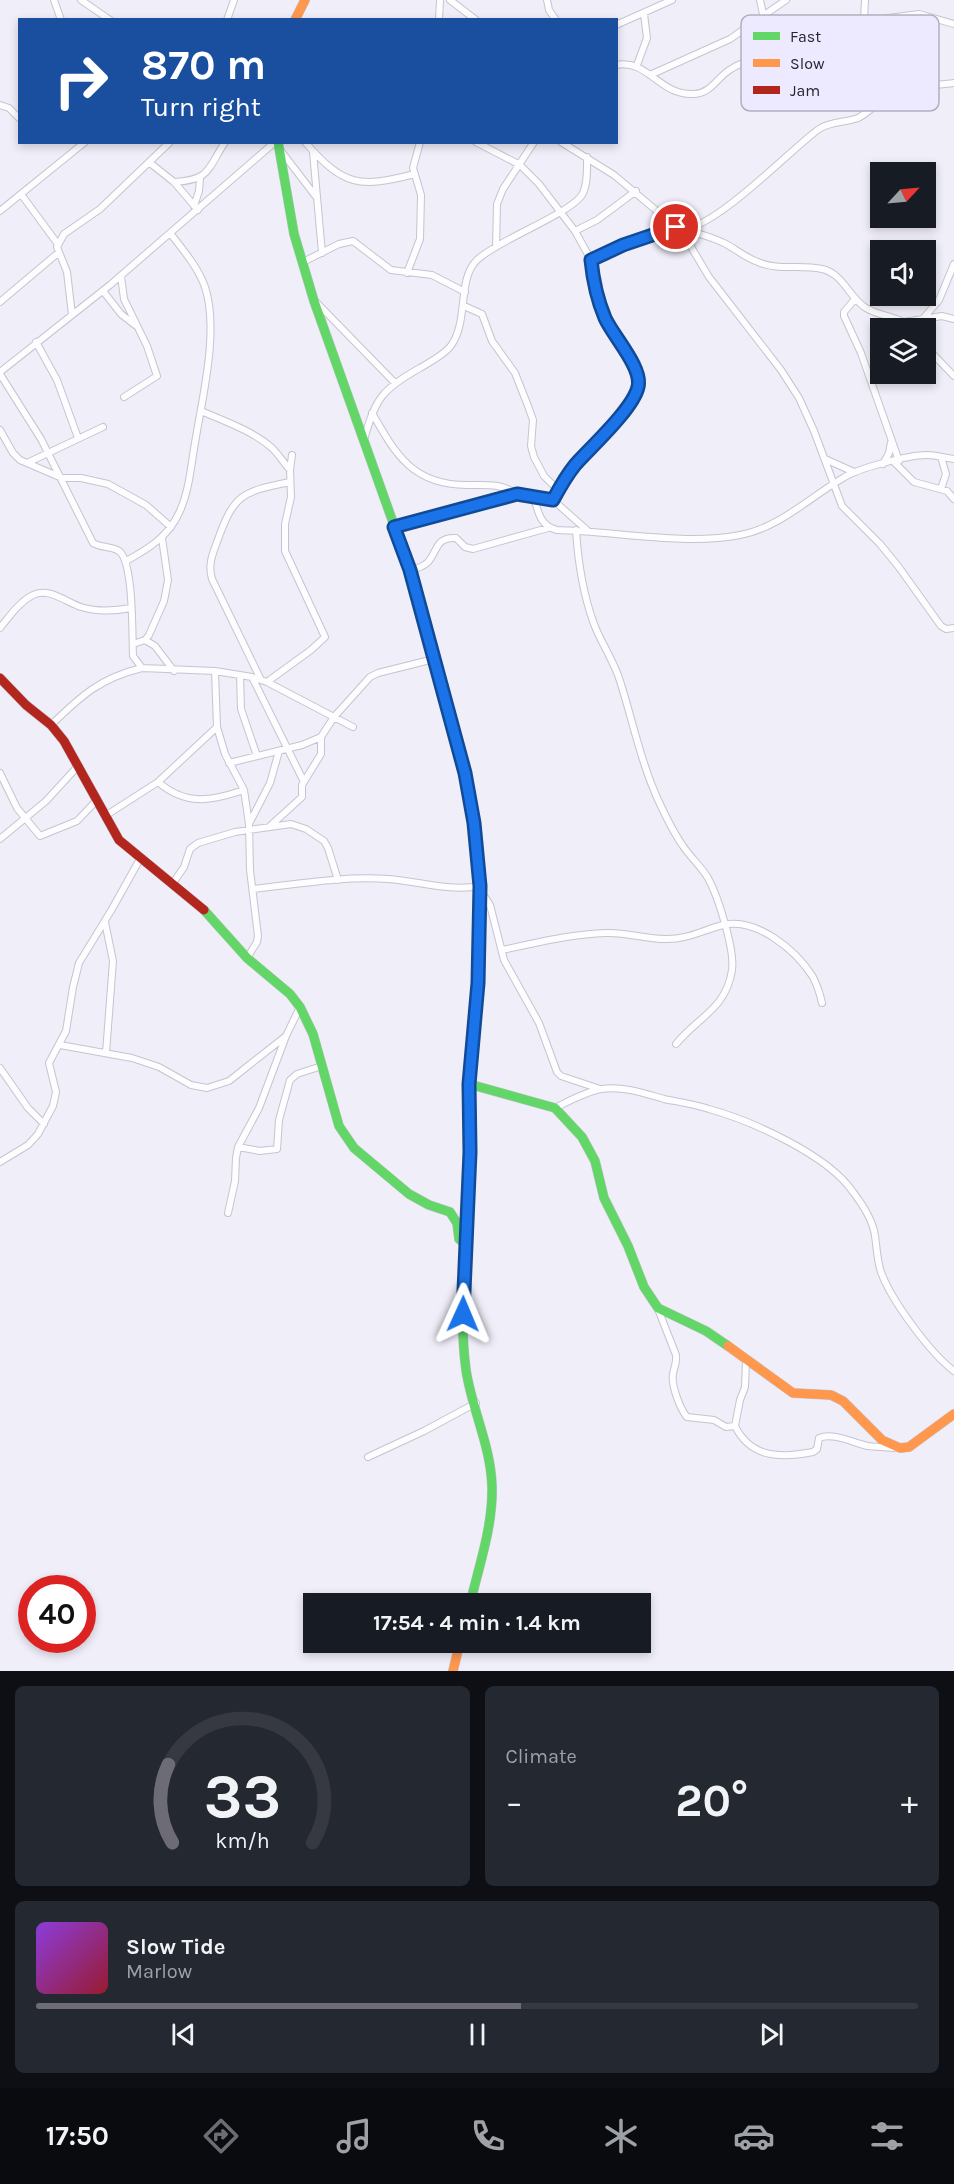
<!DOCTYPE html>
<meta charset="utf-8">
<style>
:root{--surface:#171b24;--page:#242831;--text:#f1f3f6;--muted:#9ea1a6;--line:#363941;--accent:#6d6b76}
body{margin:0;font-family:Karla,sans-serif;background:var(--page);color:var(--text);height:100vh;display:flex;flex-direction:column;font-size:22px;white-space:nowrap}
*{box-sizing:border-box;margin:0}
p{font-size:20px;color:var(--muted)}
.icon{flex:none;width:33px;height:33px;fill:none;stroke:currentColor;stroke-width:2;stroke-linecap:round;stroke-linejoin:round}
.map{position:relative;height:1671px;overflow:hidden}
.side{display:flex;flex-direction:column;gap:15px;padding:15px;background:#0d0f14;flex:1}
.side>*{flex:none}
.banner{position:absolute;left:18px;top:18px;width:600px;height:126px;border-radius:0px;box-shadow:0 3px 9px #0003;background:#1a4fa0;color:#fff;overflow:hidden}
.needle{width:39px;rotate:64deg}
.controls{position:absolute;left:870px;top:162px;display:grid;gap:12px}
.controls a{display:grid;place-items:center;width:66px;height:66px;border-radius:0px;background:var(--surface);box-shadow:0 3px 9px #0003;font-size:30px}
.speed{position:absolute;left:18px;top:1575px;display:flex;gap:12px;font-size:30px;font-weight:700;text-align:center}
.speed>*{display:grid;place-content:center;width:78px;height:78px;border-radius:50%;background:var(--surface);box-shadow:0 3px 9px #0003;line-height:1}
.speed .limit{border:9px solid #d22;background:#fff;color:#111}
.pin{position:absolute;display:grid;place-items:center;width:51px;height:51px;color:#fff;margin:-26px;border:3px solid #fff;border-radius:50%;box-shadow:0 2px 6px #0007}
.me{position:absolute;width:66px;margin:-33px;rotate:1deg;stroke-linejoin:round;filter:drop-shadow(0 0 4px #0008)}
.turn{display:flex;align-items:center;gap:21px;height:126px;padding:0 24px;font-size:27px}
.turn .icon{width:78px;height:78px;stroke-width:2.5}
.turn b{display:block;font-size:42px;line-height:51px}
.big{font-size:45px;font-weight:700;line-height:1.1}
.side .card{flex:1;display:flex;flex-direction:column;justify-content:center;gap:9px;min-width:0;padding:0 21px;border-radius:9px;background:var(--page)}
.side .dial{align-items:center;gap:0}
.dial svg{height:156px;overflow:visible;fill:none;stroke:var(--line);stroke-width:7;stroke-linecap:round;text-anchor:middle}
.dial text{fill:var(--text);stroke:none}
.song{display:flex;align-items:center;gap:18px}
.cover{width:72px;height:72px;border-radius:9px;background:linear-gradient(135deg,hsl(270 70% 55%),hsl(350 70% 35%))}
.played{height:6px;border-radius:3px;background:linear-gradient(90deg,var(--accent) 55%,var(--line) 55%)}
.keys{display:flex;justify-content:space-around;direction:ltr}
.heat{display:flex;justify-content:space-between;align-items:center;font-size:33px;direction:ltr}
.side .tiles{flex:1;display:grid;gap:15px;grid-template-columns:1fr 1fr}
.card:last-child{grid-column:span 2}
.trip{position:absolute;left:303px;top:1593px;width:348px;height:60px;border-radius:0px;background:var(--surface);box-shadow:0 3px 9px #0003;font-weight:700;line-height:60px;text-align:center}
.tab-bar{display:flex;height:96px;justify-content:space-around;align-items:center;background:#090b0e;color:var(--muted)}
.tab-bar .icon{width:42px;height:42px}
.tab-bar .selected{color:var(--accent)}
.tab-bar b{font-size:27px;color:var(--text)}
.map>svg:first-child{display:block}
</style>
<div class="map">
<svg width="954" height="1671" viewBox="0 0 954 1671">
<rect width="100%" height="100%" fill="#f0eef9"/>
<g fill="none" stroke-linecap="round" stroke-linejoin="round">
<g stroke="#c6c4ce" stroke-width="8">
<path id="street" d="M54,0L61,20
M81,0L110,20
M450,0L476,20
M547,0L549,10L556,20
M760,0L763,14
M227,20L234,0
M439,20L440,0
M865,21L919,14L954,24
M616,25L672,0
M863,40L865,0
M616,65C649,59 659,96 694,94C712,93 717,77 731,69C751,56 837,30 858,37C875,43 900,72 912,86
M637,65L647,38L644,14
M650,75L730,39L786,0
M0,105L9,108L20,119
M305,142C344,187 359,188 415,174
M476,142L520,165L539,184L575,231L591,260L595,290L605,319L635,367L639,380L633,398L596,443L566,476L553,500
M561,142L614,175L676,227C702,243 795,145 819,129C831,121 845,123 858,118C869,113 877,102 888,96C909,85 931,86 954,83
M281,151L317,198
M313,152L322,253
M150,163L174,182L198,210
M174,182C210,180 207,170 225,142
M21,194L57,243
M194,206L199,191L200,179
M0,211L85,142
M681,230L709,277L781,370L799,398L814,431L842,506L880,544L898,566L941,626L946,629L954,628
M686,230C700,234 713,237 726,244C737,250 746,258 758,262C778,271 801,264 822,269C844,274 848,297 866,308C881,317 899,316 912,328
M575,231L597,220L636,191
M496,247L497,204L503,189L534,142
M591,260L634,240L676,227
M303,262L339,244L353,241L391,270L432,275L465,292
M407,273L420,239L421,195L413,168L420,142
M121,276L124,299L147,346L157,376L124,397
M103,291L121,314L135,325
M855,299L844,312V316L861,353L899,461
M0,302L58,253
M317,303L395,383
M464,306L482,314L492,341L515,373L528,406L533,420L531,446L534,457L544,476L558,490
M72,315L67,272L57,247L64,234L100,209L170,142
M904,322L942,316L954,319
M915,328L939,300L954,264
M36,342L57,380L78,438
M926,347L954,376
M0,372L110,285L275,142
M0,374L41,439L93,543C101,548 112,546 119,551C134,562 132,637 133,656L142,668L215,671L252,677L267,682L353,727
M201,411C224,421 253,431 272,448C279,455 284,463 290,470
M372,413C396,455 413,485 467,485C486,485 500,483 517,494
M0,430L13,453L20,460L62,478H81L108,484L146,505L171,527
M364,440C375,399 382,389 420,368C430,362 442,356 450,347C469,323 457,281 476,261C497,240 575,212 583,193C588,182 587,168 587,157
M941,457L946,474L941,489
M825,459L854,472
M894,462L914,482L947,491L954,499
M27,463L103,427
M883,464L889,453L891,442
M534,497C538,512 540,526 557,530C613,531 685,546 740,535C779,528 810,497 843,478C858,468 909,455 927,455C936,455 945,458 954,459
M394,527L517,494L553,500L588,531
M576,530C578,562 583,594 594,624C601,643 614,661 620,681C633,722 641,763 659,802C666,817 673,832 683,846C690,857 701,866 708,878C718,896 735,950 732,970C726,1009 699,1016 676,1044
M126,561C148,549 168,537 179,513C190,490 191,463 196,437C203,395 219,329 205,287C198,267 183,250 170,233
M410,570C416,569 423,567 428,562C438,551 435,537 456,538L465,547L473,549L548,528
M0,628C9,617 19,602 33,595C48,587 66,602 81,607C97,612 115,611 131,608
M145,640L155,646L174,671
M133,644L145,640L149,635L164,601L168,580L162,538
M215,671L217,727L225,754L244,790L249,824L250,870L258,936L257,942L247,958
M240,675L241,709L257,756
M252,677L304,782
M261,680L212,579C208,565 212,555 217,542C234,495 240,492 290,482
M267,682L311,650L325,637L285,551V524L291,497L290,470L292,455
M51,725C81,696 100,678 142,668
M229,763L302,745L321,737
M0,773L17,808L40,836L77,821L96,801
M158,782C186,806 211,801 244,790
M105,816L158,782L217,727
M250,822L270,783L279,751
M269,827L302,797V785L321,754V737L334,717L370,677L378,673L434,659
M0,839L46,801L78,766
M173,883L184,867L190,849L198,843L235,832L291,824L306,829L324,841L328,848L338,880
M253,889C298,884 343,876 388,879C419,881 449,892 480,886
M481,891L490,905L504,960L539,1023L557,1072L561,1076L600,1089
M105,922L113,961L106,1053
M502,950C536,943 571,934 606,933C626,932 645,939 665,939C686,940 703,930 723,925C756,917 796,950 813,977C817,985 820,994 822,1003
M60,1045L132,1058L159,1067L191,1085L207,1088L229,1081L286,1036L300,1007
M0,1068L28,1108L44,1124
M555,1108C569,1101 585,1092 601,1089C624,1086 643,1093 664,1099C679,1102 694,1104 709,1109C752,1121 828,1155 853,1192C863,1205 873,1220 875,1236C877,1249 877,1260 881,1272C891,1300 930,1353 954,1371
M238,1147L260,1151L277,1149L279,1120L290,1080L297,1074L322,1066
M0,1162L28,1145L38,1134L53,1106L56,1092L49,1063L66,1031L73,987L79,963L112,909L140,859
M228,1213L235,1181L236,1158L238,1147L259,1108L286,1036
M658,1309L676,1355C677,1363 674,1367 673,1374C671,1385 680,1409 687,1417L714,1420L726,1427L735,1426L740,1400L745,1387L746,1361
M735,1426C751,1459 782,1458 813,1452L817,1449L819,1438C834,1432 853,1443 868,1446C876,1447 885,1447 893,1448
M368,1457L424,1431L476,1403"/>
</g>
<g stroke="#c6c4ce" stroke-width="10">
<path id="fast" d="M278,142L294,234L314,301L410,570L465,773L474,823L480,886V927
M204,910L247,958L290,994L300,1007L313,1034L339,1126L354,1148L409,1194L429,1205L450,1212L457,1223L459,1239L465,1244
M469,1084L555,1108L582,1137L595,1161L604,1198L628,1246L644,1287L658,1308L706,1331L728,1346
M467,1214C465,1266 459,1319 466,1370C472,1410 491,1446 492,1487C493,1526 479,1566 470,1604"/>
</g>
<g stroke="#c6c4ce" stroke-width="10">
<path id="slow" d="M295,20L305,0
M728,1346L793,1393L831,1395L843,1401L882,1440L900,1448L909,1447L954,1414
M453,1671L460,1642"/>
</g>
<g stroke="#c6c4ce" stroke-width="10">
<path id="jam" d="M0,678L26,705L51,725L64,741L119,840L204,910
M467,1214L470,1152L469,1084L478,983L480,927"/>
</g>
<use href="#street" stroke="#fdfcfe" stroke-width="6"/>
<use href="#fast" stroke="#63d668" stroke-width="9"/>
<use href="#slow" stroke="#ff974d" stroke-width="9"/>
<use href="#jam" stroke="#b3261e" stroke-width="9"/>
</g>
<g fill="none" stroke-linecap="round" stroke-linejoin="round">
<g stroke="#114b97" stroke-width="15">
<path id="route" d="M463,1314L470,1152L469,1084L478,983L480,886L474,823L465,773L410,570L394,527L517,494L553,500C560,487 566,476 575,465C591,447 633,409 638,387C643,368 613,336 605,318C597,299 593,280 591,260L623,245L676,227"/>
</g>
<use href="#route" stroke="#1a73e8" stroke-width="10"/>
</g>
<rect x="741" y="15" width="198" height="96" rx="9" fill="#ede9fe" stroke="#b2aec0" stroke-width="1.5"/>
<rect x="753" y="32" width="27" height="8" fill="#63d668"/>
<rect x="753" y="59" width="27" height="8" fill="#ff974d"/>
<rect x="753" y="86" width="27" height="8" fill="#b3261e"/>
<g font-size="16" fill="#27252f">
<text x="790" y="42">Fast</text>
<text x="790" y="69">Slow</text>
<text x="790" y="96">Jam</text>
</g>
</svg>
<div class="controls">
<a><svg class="needle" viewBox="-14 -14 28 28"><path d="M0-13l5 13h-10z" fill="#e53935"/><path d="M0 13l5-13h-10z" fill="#9ea1a6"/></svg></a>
<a><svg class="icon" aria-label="sound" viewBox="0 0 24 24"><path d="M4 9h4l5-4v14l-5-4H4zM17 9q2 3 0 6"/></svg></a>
<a><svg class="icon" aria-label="layers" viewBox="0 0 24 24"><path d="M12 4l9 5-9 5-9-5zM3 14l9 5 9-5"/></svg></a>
</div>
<div class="speed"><div class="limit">40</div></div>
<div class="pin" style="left:676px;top:227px;background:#d93025"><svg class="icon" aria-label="arrive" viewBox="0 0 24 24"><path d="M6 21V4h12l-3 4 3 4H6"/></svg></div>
<svg class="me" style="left:463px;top:1314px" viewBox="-20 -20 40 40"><path d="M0-17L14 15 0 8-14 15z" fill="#1a73e8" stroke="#fff" stroke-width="4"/></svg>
<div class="trip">17:54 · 4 min · 1.4 km</div>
<div class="banner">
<div class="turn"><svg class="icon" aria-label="right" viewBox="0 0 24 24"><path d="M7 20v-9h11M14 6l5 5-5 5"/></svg><div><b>870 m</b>Turn right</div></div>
</div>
</div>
<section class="side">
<div class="tiles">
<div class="card dial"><svg viewBox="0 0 100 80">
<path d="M14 69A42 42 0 1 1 86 69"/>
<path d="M14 69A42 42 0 0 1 12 29" stroke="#6d6b76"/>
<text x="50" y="56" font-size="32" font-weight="700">33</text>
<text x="50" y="72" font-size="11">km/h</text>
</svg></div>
<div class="card"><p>Climate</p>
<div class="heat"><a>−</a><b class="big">20°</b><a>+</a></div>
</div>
<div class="card">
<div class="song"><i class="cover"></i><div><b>Slow Tide</b><p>Marlow</p></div></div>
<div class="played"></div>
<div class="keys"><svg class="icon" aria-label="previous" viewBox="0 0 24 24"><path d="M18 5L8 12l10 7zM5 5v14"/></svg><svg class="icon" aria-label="pause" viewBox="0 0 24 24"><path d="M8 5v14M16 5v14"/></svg><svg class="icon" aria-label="next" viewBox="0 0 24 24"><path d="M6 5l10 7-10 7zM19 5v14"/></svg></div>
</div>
</div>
</section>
<nav class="tab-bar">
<b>17:50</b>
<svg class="icon selected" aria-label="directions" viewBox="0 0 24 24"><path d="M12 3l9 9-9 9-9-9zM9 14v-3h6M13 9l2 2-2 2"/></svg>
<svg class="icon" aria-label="music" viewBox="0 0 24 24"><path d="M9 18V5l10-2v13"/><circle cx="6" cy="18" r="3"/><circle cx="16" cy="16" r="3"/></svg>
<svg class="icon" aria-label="phone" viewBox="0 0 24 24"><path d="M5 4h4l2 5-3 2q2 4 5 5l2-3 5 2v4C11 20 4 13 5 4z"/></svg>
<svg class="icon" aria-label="climate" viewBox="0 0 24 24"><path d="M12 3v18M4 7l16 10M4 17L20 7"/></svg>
<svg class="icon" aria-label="car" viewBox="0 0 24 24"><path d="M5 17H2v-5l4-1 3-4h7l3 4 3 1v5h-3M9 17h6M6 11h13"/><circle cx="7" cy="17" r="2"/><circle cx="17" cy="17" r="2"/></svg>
<svg class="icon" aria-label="filters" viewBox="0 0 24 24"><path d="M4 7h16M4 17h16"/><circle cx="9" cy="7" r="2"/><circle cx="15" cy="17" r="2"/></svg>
</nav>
